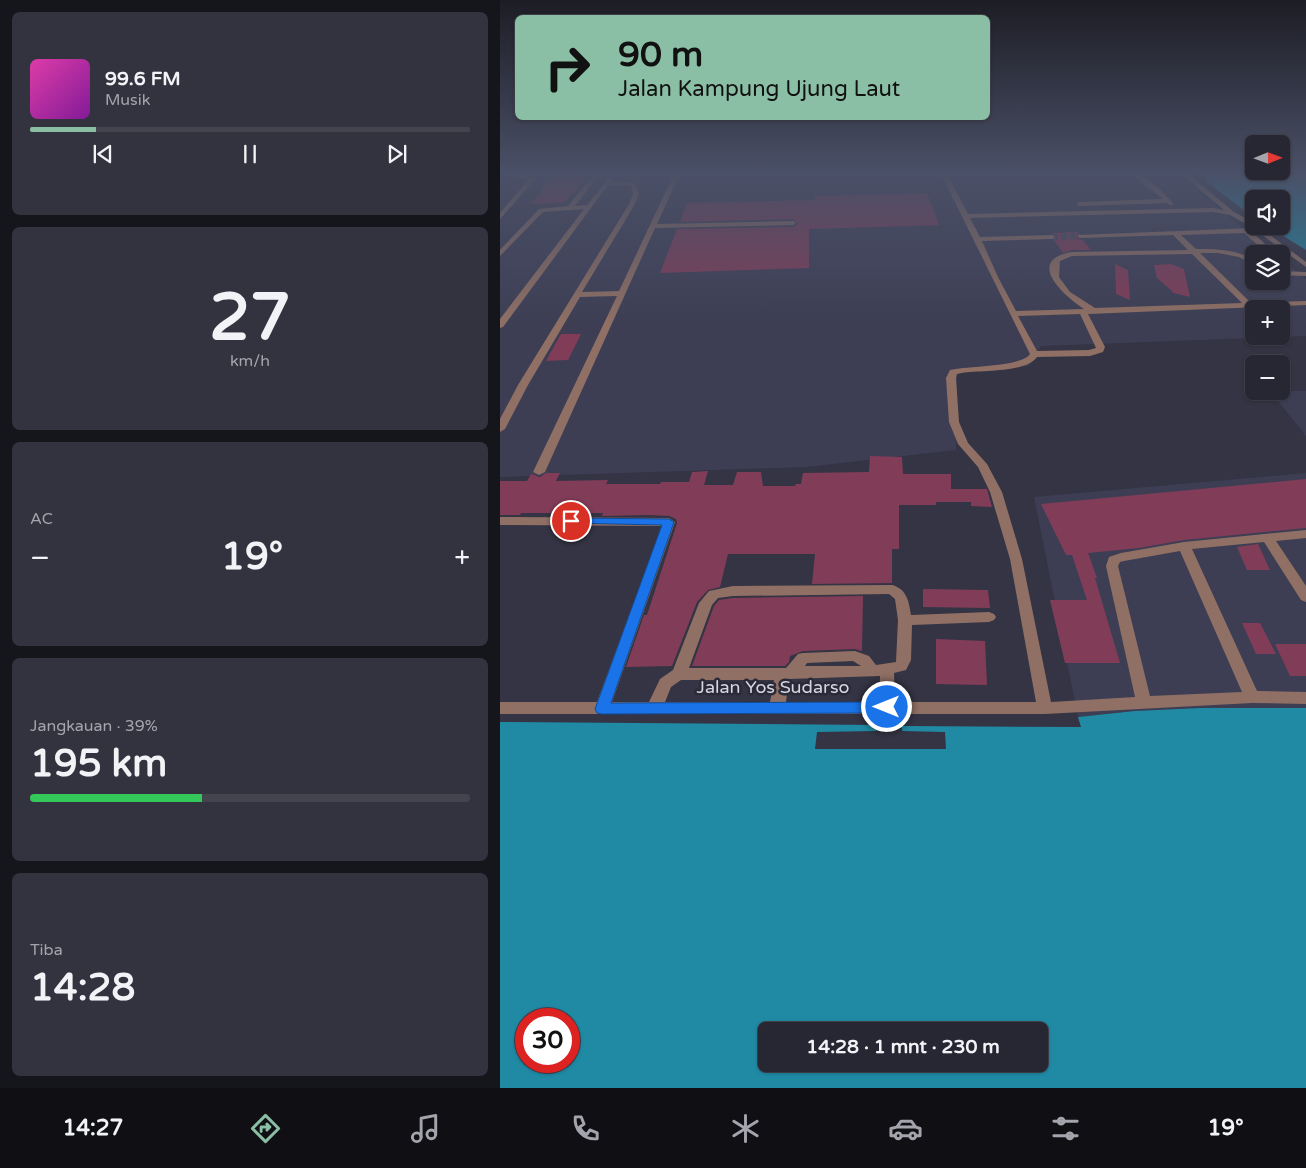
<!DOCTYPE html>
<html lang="id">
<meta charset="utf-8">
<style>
:root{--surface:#272733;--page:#33333f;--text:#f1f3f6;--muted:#a4a5ac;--line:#43444e;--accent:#8abfa5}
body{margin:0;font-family:"Varela Round",sans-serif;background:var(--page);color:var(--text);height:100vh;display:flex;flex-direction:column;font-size:19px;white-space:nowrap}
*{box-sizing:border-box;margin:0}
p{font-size:16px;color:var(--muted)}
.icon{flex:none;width:28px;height:28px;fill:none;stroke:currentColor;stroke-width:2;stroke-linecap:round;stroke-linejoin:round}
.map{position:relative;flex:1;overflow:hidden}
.panel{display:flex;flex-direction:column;gap:12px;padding:12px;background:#15151c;width:500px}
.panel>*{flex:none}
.banner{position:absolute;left:15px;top:15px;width:475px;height:105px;border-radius:8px;box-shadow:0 1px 4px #0004,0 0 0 1px var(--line);background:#8abfa5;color:#111;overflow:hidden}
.needle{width:32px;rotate:89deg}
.tools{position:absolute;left:745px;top:135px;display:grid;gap:10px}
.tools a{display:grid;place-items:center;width:45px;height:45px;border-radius:8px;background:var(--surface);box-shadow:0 1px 4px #0004,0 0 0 1px var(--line);font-size:25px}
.speed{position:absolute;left:15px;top:1008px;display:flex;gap:10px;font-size:25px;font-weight:700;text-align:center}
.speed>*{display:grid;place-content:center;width:65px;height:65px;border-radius:50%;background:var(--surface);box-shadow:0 1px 4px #0004,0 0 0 1px var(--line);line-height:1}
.speed .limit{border:8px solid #d22;background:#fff;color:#111}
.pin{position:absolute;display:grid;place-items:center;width:42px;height:42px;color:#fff;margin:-21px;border:2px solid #fff;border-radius:50%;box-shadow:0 1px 5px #0007}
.me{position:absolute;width:55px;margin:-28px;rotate:270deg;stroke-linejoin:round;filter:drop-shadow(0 0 4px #0008)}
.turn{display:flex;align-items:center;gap:18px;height:105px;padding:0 20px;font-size:22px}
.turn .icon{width:65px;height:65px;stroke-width:2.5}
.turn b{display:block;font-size:35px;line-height:42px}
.big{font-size:38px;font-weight:700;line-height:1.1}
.panel .tile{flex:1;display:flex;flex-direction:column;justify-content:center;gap:8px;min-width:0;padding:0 18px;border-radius:8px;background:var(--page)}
.panel .dial{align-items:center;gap:0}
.dial b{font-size:65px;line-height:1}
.song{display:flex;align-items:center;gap:15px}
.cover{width:60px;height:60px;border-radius:8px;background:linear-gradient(135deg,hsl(320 70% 55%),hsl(290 70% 35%))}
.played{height:5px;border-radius:2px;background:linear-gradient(90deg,var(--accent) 15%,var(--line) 15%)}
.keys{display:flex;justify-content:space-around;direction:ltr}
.heat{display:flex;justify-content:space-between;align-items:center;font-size:28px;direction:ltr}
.charge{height:8px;border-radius:4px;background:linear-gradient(90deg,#34c759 39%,var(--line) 0)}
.trip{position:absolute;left:258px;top:1022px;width:290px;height:50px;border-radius:8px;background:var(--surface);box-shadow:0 1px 4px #0004,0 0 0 1px var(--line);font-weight:700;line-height:50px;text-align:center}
.tab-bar{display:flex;height:80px;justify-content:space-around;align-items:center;background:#101014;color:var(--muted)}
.tab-bar .icon{width:35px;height:35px}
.tab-bar .current{color:var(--accent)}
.tab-bar b{font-size:22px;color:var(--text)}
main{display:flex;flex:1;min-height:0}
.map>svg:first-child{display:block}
</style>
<main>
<section class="panel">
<div class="tile">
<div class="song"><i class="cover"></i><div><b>99.6 FM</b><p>Musik</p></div></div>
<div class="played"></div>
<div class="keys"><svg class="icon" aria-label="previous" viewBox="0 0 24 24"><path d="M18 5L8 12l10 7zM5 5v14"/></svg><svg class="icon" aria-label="pause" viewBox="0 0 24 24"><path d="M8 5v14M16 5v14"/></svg><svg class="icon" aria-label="next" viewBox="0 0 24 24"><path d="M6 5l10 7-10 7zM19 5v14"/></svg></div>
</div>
<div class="tile dial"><b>27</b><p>km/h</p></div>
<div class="tile"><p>AC</p>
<div class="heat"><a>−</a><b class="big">19°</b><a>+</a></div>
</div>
<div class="tile"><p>Jangkauan · 39%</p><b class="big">195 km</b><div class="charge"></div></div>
<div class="tile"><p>Tiba</p><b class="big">14:28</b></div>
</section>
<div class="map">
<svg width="806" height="1088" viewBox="0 0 806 1088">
<rect width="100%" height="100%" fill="#343444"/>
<path fill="#3d3e54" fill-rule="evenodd" d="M0,174H676L775,254H754V281H781V259L806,279V336L541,346L529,366L457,371L456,450L306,467L0,477ZM754,309H781V336H754Z
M770,391H806V436Z
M806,473V708H700L635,711L578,717L534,497Z"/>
<path fill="#208aa5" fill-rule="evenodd" d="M704,174H806V250L767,226H781V199H754V218L707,182Z
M700,708H806V1088H0V722L377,725L376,731L317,732L315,749H446L445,732L402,731V726L581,727L578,717L635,711ZM26,1019H69V1061H26ZM266,1031H539V1064H266Z"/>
<path fill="#813d58" d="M53,174H89L77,190L63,203L30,204L43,191H39Z
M427,193L439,225L309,229V268L160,273L177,229L293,227L298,224L293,219L180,222L187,203L315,200V196Z
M578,232L577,239L583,240L591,250H572L563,253L554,240L557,236L552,233Z
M615,264L628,270L630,300L616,294Z
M671,264L684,269L690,297L674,293L657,278L654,265Z
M61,334H81L68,360L46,361Z
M370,456L402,457L403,474H451V489H487L492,507L471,506V502H436V505H399V549H392V583L312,584L315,554H228L220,587L208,590L197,602L172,666L126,667L144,615H147L177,523L176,519L169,516L148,515L102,516L103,513H21L20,515H0V481H27L31,474L40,477L46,473H60L56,481L108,480L106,484H160L161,482H189L192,472L208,471L204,485H233L237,472H261L263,486H295L296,484H301L303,473L369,472Z
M806,479V528L684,540L639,548L588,553L597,578H595L620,663H565L550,600H587L572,555H566L541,504Z
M758,544L770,570H747L737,547Z
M423,589L488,590L490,608L423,607Z
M363,596L362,651L355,649L303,651L290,656L289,662L285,666H192L214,606L219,600L233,598Z
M742,623H760L776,654H756Z
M436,639L485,641L487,685L436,684Z
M775,644H806V676H790Z"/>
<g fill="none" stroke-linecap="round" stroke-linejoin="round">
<path stroke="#4c4c5b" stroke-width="6" stroke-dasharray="6 3" stroke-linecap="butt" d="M552,237L580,236"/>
<path fill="#907064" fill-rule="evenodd" d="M0,174H16L36,178L0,219V213L29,179Z
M94,174H100L75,206L87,205L112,174L115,176L111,181L135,183L139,194L135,204L82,292L119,291L174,174H180L157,224L293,221L296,223L293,225L155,228L45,472L39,475L33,472L117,296L80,297L28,385L5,429L0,432V419L18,385L129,204L133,194L131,186L108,185L3,327L0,328V319L84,209L43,212L0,256V250L39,209L68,206Z
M441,174H447L468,214L713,208L724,210L681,174H688L734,212L754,223V226L762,229L806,262V267L758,232H752L776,254H768L744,233L681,235L696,249C716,249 736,249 754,260V265L739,257L718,253H700L751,303L806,301V305L588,314L605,347L603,352L590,356L537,357C526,373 481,370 462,373L457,374L456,378L459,422L468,443L487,464L502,492L522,559L551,702L635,697L606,566L609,557L621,553L684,542L806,530V538L776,541L806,586V602L801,600L764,542L692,549L757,691L806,692V704L752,703L545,714H0V702H97L162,526L0,525V517L169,518L175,522L112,702H149L160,679L173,670L199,603L209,591L233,586L392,585C407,589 409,602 411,615L489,612L494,614L496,617L494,620L489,622L412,625L411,660L406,670L394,673L395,702H536L510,559L490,492L478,467L458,444L449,422L446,378L450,370C467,366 522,367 530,354ZM713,212L730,215L753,228L578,235V237L580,238L673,235L688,250L572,252C524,260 564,296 584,309L516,311L498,277L482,241L552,239L555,237L552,235L480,237L470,218ZM692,254L742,303L595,308L570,292L559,277L560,261L572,256ZM580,314L596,348L589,350L537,351L518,316ZM680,551L742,692L650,696L618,566L620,562L624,561ZM389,594L395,599L398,620L396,662L376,665L369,656L355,651L303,653L298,654L286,668H189L212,605L218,598L233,596ZM353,661L361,666H305L307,663ZM380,676L379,702H286L289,679ZM181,680H274L270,702H165L171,687Z
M631,174C647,174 663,192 673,203V205H669L667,203L579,206L576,204L579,202L663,199Z
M781,261H786L787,263L781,265Z
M781,271L806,272V276L781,275Z"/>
</g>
<linearGradient id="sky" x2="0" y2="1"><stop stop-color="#1d1d25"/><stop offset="0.53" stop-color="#4a5067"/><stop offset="1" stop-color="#4a5067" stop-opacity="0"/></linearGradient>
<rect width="806" height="326" fill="url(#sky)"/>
<path fill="#1a73e8" stroke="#114b97" d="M71,518L169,519L174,522L111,703L387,702L392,703L394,707L392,711L387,713L102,714L97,713L95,709L162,525L67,523L66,521L67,519Z"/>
<g text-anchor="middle" stroke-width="5" stroke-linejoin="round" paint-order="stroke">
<g font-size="18" fill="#d5d6e0" stroke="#2a2a39">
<text x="273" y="693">Jalan Yos Sudarso</text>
</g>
</g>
</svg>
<div class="tools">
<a><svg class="needle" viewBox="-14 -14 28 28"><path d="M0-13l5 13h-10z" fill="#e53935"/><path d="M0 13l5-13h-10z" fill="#a4a5ac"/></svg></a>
<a><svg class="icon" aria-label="sound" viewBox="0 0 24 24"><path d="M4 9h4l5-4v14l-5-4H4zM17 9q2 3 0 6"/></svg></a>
<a><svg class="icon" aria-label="layers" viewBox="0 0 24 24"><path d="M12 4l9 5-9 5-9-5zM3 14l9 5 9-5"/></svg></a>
<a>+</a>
<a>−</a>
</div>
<div class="speed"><div class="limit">30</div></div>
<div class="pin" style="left:71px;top:521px;background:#d93025"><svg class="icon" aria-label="arrive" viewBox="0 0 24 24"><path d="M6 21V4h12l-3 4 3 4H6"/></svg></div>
<svg class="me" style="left:387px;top:707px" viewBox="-20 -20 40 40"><circle r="17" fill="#1a73e8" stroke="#fff" stroke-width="3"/><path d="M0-11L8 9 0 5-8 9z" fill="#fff"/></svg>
<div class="trip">14:28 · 1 mnt · 230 m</div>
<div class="banner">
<div class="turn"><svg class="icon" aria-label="right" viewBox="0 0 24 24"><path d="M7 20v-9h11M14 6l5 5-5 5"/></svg><div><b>90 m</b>Jalan Kampung Ujung Laut</div></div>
</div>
</div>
</main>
<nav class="tab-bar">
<b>14:27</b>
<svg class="icon current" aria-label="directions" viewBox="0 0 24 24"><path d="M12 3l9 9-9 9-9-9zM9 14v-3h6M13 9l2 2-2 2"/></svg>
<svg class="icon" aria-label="music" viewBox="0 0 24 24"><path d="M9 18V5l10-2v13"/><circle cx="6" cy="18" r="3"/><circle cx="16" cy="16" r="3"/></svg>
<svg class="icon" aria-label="phone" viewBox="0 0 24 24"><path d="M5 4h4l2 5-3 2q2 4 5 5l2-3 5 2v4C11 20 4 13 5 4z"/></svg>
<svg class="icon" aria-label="climate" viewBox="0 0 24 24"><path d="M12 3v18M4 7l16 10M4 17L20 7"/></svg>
<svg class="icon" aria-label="car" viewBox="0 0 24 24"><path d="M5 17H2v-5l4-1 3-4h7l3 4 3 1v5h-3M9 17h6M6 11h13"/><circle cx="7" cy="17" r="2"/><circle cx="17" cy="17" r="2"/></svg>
<svg class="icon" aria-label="filters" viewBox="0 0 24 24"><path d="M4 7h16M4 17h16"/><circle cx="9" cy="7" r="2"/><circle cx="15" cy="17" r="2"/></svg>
<b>19°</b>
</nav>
